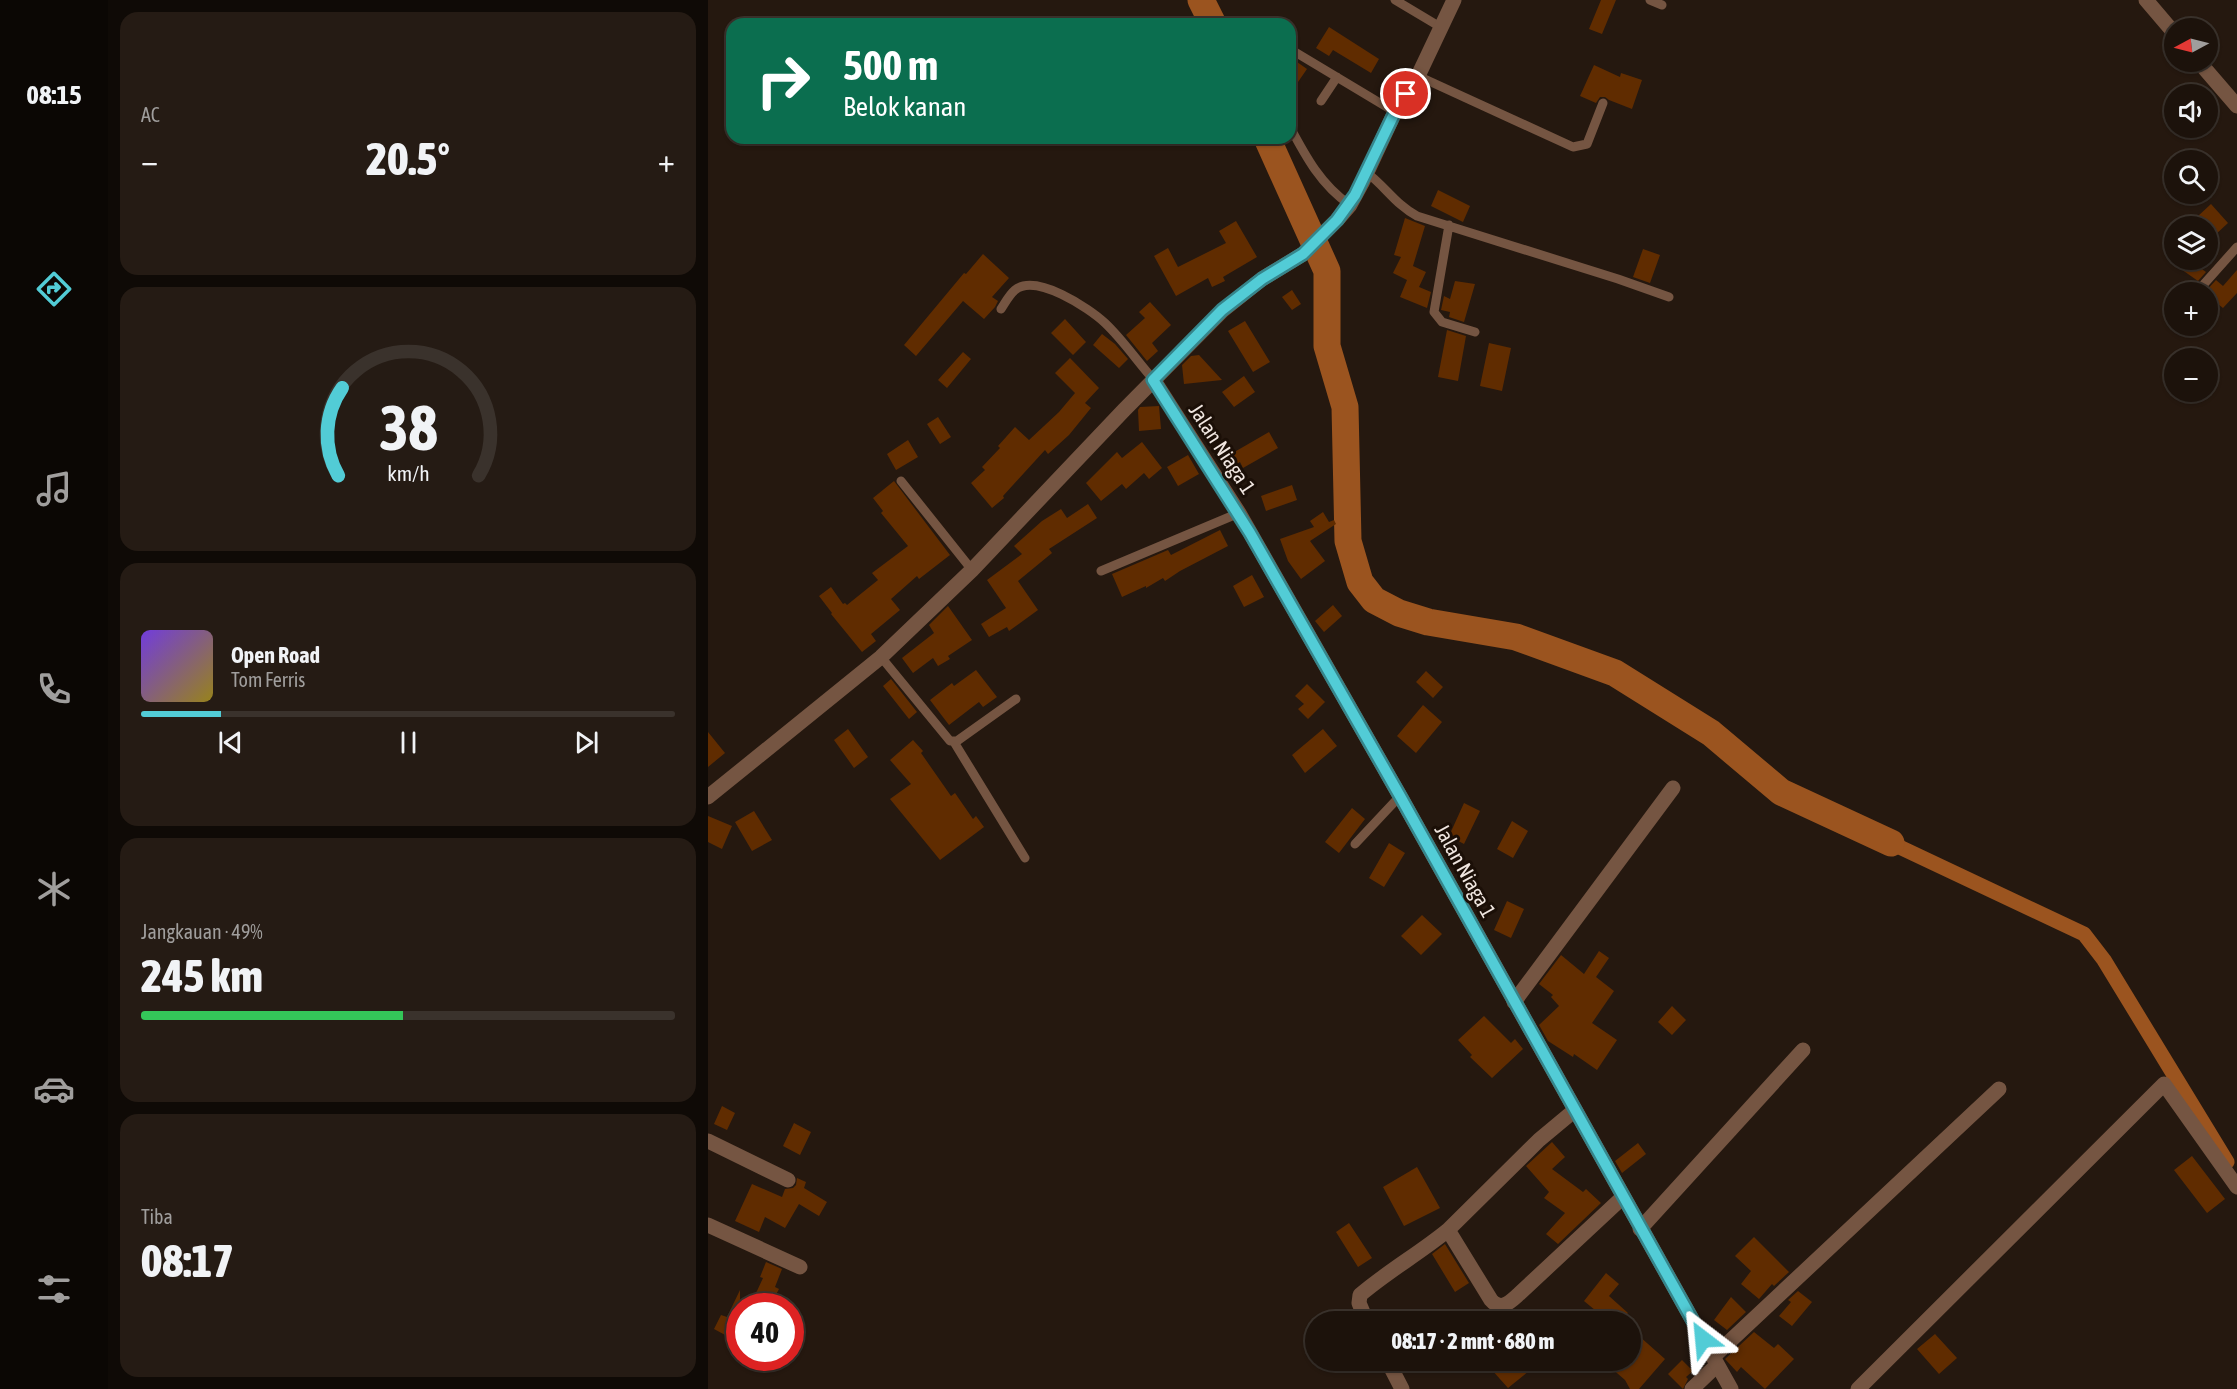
<!DOCTYPE html>
<html lang="id">
<meta charset="utf-8">
<style>
:root{--surface:#1c120b;--page:#251b14;--text:#f1f3f6;--muted:#a09e9d;--line:#3a322c;--accent:#52ccd6}
body{margin:0;font-family:"Asap Condensed",sans-serif;background:var(--page);color:var(--text);height:100vh;display:flex;flex-direction:column;font-size:22px;white-space:nowrap}
*{box-sizing:border-box;margin:0}
p{font-size:20px;color:var(--muted)}
.icon{flex:none;width:33px;height:33px;fill:none;stroke:currentColor;stroke-width:2;stroke-linecap:round;stroke-linejoin:round}
.map{position:relative;flex:1;overflow:hidden}
.details{display:flex;flex-direction:column;gap:12px;padding:12px;background:#0f0a06;width:600px}
.details>*{flex:none}
.hud{position:absolute;left:18px;top:18px;width:570px;height:126px;border-radius:18px;box-shadow:0 2px 4px #0004,0 0 0 2px var(--line);background:#0b6e4f;color:#fff;overflow:hidden}
.needle{width:39px;rotate:263deg}
.fabs{position:absolute;left:1456px;top:18px;display:grid;gap:12px}
.fabs a{display:grid;place-items:center;width:54px;height:54px;border-radius:50%;background:var(--surface);box-shadow:0 2px 4px #0004,0 0 0 2px var(--line);font-size:30px}
.speed{position:absolute;left:18px;top:1293px;display:flex;gap:12px;font-size:30px;font-weight:700;text-align:center}
.speed>*{display:grid;place-content:center;width:78px;height:78px;border-radius:50%;background:var(--surface);box-shadow:0 2px 4px #0004,0 0 0 2px var(--line);line-height:1}
.speed .limit{border:9px solid #d22;background:#fff;color:#111}
.pin{position:absolute;display:grid;place-items:center;width:51px;height:51px;color:#fff;margin:-26px;border:3px solid #fff;border-radius:50%;box-shadow:0 2px 6px #0007}
.me{position:absolute;width:66px;margin:-33px;rotate:331deg;stroke-linejoin:round;filter:drop-shadow(0 0 4px #0008)}
.turn{display:flex;align-items:center;gap:21px;height:126px;padding:0 18px;font-size:27px}
.turn .icon{width:78px;height:78px;stroke-width:2.5}
.turn b{display:block;font-size:42px;line-height:51px}
.big{font-size:45px;font-weight:800;line-height:1.1}
.details .widget{flex:1;display:flex;flex-direction:column;justify-content:center;gap:9px;min-width:0;padding:0 21px;border-radius:18px;background:var(--page)}
.details .dial{align-items:center;gap:0}
.dial svg{height:156px;overflow:visible;fill:none;stroke:var(--line);stroke-width:7;stroke-linecap:round;text-anchor:middle}
.dial text{fill:var(--text);stroke:none}
.song{display:flex;align-items:center;gap:18px}
.cover{width:72px;height:72px;border-radius:9px;background:linear-gradient(135deg,hsl(260 70% 55%),hsl(50 70% 35%))}
.played{height:6px;border-radius:3px;background:linear-gradient(90deg,var(--accent) 15%,var(--line) 15%)}
.keys{display:flex;justify-content:space-around;direction:ltr}
.heat{display:flex;justify-content:space-between;align-items:center;font-size:33px;direction:ltr}
.charge{height:9px;border-radius:4px;background:linear-gradient(90deg,#34c759 49%,var(--line) 0)}
.trip{position:absolute;left:597px;top:1311px;width:336px;height:60px;border-radius:30px;background:var(--surface);box-shadow:0 2px 4px #0004,0 0 0 2px var(--line);font-weight:800;line-height:60px;text-align:center}
main{display:flex;flex:1;min-height:0}
.tabs{display:flex;flex-direction:column;width:108px;justify-content:space-around;align-items:center;background:#0b0704;color:var(--muted)}
.tabs .icon{width:42px;height:42px}
.tabs .on{color:var(--accent)}
.tabs b{font-size:27px;color:var(--text)}
.map>svg:first-child{display:block}
</style>
<main>
<nav class="tabs">
<b>08:15</b>
<svg class="icon on" aria-label="directions" viewBox="0 0 24 24"><path d="M12 3l9 9-9 9-9-9zM9 14v-3h6M13 9l2 2-2 2"/></svg>
<svg class="icon" aria-label="music" viewBox="0 0 24 24"><path d="M9 18V5l10-2v13"/><circle cx="6" cy="18" r="3"/><circle cx="16" cy="16" r="3"/></svg>
<svg class="icon" aria-label="phone" viewBox="0 0 24 24"><path d="M5 4h4l2 5-3 2q2 4 5 5l2-3 5 2v4C11 20 4 13 5 4z"/></svg>
<svg class="icon" aria-label="climate" viewBox="0 0 24 24"><path d="M12 3v18M4 7l16 10M4 17L20 7"/></svg>
<svg class="icon" aria-label="car" viewBox="0 0 24 24"><path d="M5 17H2v-5l4-1 3-4h7l3 4 3 1v5h-3M9 17h6M6 11h13"/><circle cx="7" cy="17" r="2"/><circle cx="17" cy="17" r="2"/></svg>
<svg class="icon" aria-label="filters" viewBox="0 0 24 24"><path d="M4 7h16M4 17h16"/><circle cx="9" cy="7" r="2"/><circle cx="15" cy="17" r="2"/></svg>
</nav>
<section class="details">
<div class="widget"><p>AC</p>
<div class="heat"><a>−</a><b class="big">20.5°</b><a>+</a></div>
</div>
<div class="widget dial"><svg viewBox="0 0 100 80">
<path d="M14 69A42 42 0 1 1 86 69"/>
<path d="M14 69A42 42 0 0 1 16 24" stroke="#52ccd6"/>
<text x="50" y="56" font-size="32" font-weight="700">38</text>
<text x="50" y="72" font-size="11">km/h</text>
</svg></div>
<div class="widget">
<div class="song"><i class="cover"></i><div><b>Open Road</b><p>Tom Ferris</p></div></div>
<div class="played"></div>
<div class="keys"><svg class="icon" aria-label="previous" viewBox="0 0 24 24"><path d="M18 5L8 12l10 7zM5 5v14"/></svg><svg class="icon" aria-label="pause" viewBox="0 0 24 24"><path d="M8 5v14M16 5v14"/></svg><svg class="icon" aria-label="next" viewBox="0 0 24 24"><path d="M6 5l10 7-10 7zM19 5v14"/></svg></div>
</div>
<div class="widget"><p>Jangkauan · 49%</p><b class="big">245 km</b><div class="charge"></div></div>
<div class="widget"><p>Tiba</p><b class="big">08:17</b></div>
</section>
<div class="map">
<svg width="1529" height="1389" viewBox="0 0 1529 1389">
<rect width="100%" height="100%" fill="#25180f"/>
<g fill="none" stroke-linecap="round" stroke-linejoin="round">
<path stroke="#9b541f" stroke-width="15" d="M1183,843L1376,934L1396,960L1519,1162"/>
<path stroke="#9b541f" stroke-width="27" d="M493,0L505,24
M559,138L619,271V346L637,407L640,541L652,582L666,600L691,613L720,622L808,637L907,673L1003,733L1073,792L1183,843"/>
</g>
<path fill="#602c00" d="M893,0H908L894,34L881,29Z
M621,27L671,59L663,73L625,50L621,56L608,48Z
M582,57L599,69L590,82L582,76Z
M886,65L912,77L913,73L934,80L924,109L901,100L897,97H892L888,103L872,96Z
M730,190L762,206L755,222L723,206Z
M1503,204L1520,223L1506,236L1489,217Z
M697,218L717,226L705,266L718,272L711,287L723,292L719,308L692,297L699,280L685,273L693,257L686,255Z
M528,221L549,257L515,277L517,281L504,287L500,278L468,296L446,256L460,248L470,267L518,243L511,231Z
M935,249L952,255L942,283L925,277Z
M275,254L301,278L284,297L290,301L287,307L276,319L255,301L208,356L196,345L256,273L258,274Z
M1460,260H1486L1493,265L1491,267L1498,272L1490,281Z
M1529,270V293L1515,308L1500,296V292H1497L1508,280L1515,286Z
M747,281L767,284L756,322L741,317L742,312L733,310L736,296L742,299Z
M584,290L593,304L584,310L574,297Z
M442,302L463,325L444,343L450,351L439,361L418,335L437,318L431,312Z
M357,319L378,342L365,355L343,333Z
M537,321L562,362L545,372L520,331Z
M739,330L758,336L750,381L730,377Z
M394,334L407,344L420,359L411,368L385,345Z
M781,343L803,348L794,391L772,386Z
M255,352L263,359L239,388L230,380Z
M491,355L514,380L476,384L474,365L483,356Z
M362,358L391,388L377,403L383,408L361,435L340,454L337,450L295,496L296,498L284,508L263,483L277,470L274,467L292,448L290,446L307,427L321,440L351,412L367,393L347,373Z
M536,376L547,392L526,407L514,392Z
M451,406L453,429L431,431L430,410L432,407Z
M230,417L243,437L232,444L219,424Z
M561,432L570,448L535,468L532,462L520,468L516,458Z
M200,440L210,457L188,470L179,454Z
M434,442L454,468L441,479L436,473L418,489L414,484L393,501L378,483L409,452L414,458Z
M480,455L491,474L470,486L459,467Z
M186,481L242,555L211,579L209,576L183,599L192,610L163,634L168,641L154,652L123,614L124,613L111,596L123,587L135,604L137,603L139,605L170,580L164,573L200,546L173,513L175,511L165,498Z
M584,485L589,500L558,511L553,496Z
M380,504L389,518L341,549L344,553L310,581L330,610L301,631L299,627L281,637L273,624L298,608L279,580L314,554L306,546L334,521L353,509L359,518Z
M615,512L621,522L626,520L628,524L602,541L617,561L593,579L580,561L572,539L606,527L602,521Z
M512,530L520,546L472,571L457,581L455,578L438,588V586L414,597L404,574L460,550L463,555Z
M544,575L556,597L536,607L525,586Z
M625,605L634,616L616,632L607,621Z
M240,606L264,640L240,656L242,659L230,666L225,658L205,673L194,658L226,633L221,625Z
M268,670L289,697L275,707L271,702L241,725L222,700L244,683L246,686Z
M718,671L735,687L725,698L708,682Z
M183,679L209,712L201,719L175,686Z
M599,684L617,702L600,719L590,709L596,704L587,696Z
M715,705L734,722L708,753L689,736Z
M140,729L160,757L146,768L126,740Z
M615,729L629,746L597,773L584,755Z
M0,732L17,753L0,767Z
M205,740L215,751L213,753L243,796L247,793L265,819L268,816L276,827L232,860L182,799L203,784L182,760Z
M756,803L772,811L756,844L741,836Z
M644,808L657,819L631,853L617,842Z
M46,811L64,840L44,851L27,822Z
M0,816L24,826L14,849L0,842Z
M804,821L820,831L805,858L789,849Z
M681,843L697,853L676,887L661,878Z
M799,901L816,909L803,938L786,930Z
M714,915L734,934L713,955L693,936Z
M891,951L901,958L888,977L906,991L884,1023L909,1040L889,1070L866,1054L865,1057L840,1041L831,1025L851,1006L843,997L845,995L831,984L853,955L876,974Z
M964,1006L978,1020L964,1035L950,1022Z
M776,1016L803,1043L807,1039L815,1049L784,1078L762,1057L764,1055L750,1040Z
M14,1106L27,1113L19,1130L6,1124Z
M86,1123L103,1132L92,1155L75,1146Z
M844,1142L857,1157L844,1169L875,1192L878,1189L893,1203L850,1244L838,1234L857,1213L836,1198L841,1192L818,1166Z
M930,1143L938,1154L914,1173L907,1161Z
M1484,1156L1517,1199L1499,1213L1466,1170Z
M709,1167L732,1208L696,1226L675,1187Z
M89,1178L98,1182L96,1188L119,1202L111,1216L91,1204L77,1228L57,1217L51,1232L27,1221L44,1184L74,1197L77,1189L85,1188L88,1185Z
M641,1223L664,1258L650,1267L628,1232Z
M1046,1237L1081,1272L1066,1286L1064,1284L1051,1299L1033,1284L1043,1271L1027,1256Z
M737,1244L761,1283L747,1292L724,1254Z
M58,1262L74,1269L67,1287L71,1289L62,1306H42L55,1278L52,1277Z
M898,1273L911,1284L901,1296L920,1313L912,1322H887L893,1315L876,1301Z
M32,1290V1343L6,1329L13,1315L19,1317Z
M1090,1291L1104,1302L1084,1326L1071,1316L1083,1302L1080,1300Z
M1023,1297L1038,1312L1019,1330L1006,1320Z
M922,1328L957,1359L931,1389H922L917,1380L894,1360H922Z
M1046,1332L1066,1348L1070,1344L1086,1359L1057,1389L1033,1367L1029,1372L1017,1359Z
M1227,1334L1249,1358L1231,1374L1209,1349Z
M794,1360H812L821,1371L800,1388L783,1369Z
M974,1360L985,1371L978,1377L980,1379L975,1389L960,1374Z"/>
<g fill="none" stroke-linecap="round" stroke-linejoin="round">
<path stroke="#755542" stroke-width="9" d="M687,0L734,28
M942,0L954,5
M533,21L534,24
M582,49L687,112
M710,76L865,147L879,144L895,103
M613,101L629,77
M582,127C598,157 613,185 642,205
M658,172C677,186 688,205 709,216L910,279L961,297
M741,225L726,312L734,322L767,332
M1496,284L1529,247
M293,309C297,303 301,295 307,290C328,273 381,308 397,323C415,340 429,361 445,379
M193,481L264,570
M393,571L531,513
M173,657L242,741H249L308,699
M246,742L317,858
M647,844L692,796"/>
<path stroke="#755542" stroke-width="15" d="M1438,0L1467,34
M1491,62L1529,106
M806,1002L965,788
M867,1110L831,1140L740,1230L783,1300C793,1312 802,1302 811,1294L915,1197
M0,1141L80,1180
M0,1225L92,1267
M932,1229L1095,1050
M659,1322L651,1303L652,1295C680,1271 712,1253 740,1230
M1005,1357L1291,1089
M679,1360L694,1389
M984,1389L1009,1365
M1150,1389L1456,1084L1529,1187"/>
<path stroke="#755542" stroke-width="15" d="M445,379L531,513L692,796L1023,1389
M0,797L173,657L264,570L416,410L514,311L554,279L595,254L629,220L642,205L654,183L687,112L710,76L746,0"/>
</g>
<g fill="none" stroke-linecap="round" stroke-linejoin="round">
<g stroke="#35858b" stroke-width="15">
<path id="route" d="M698,94L687,112L647,195L629,220L595,254L554,279L514,310L445,380L542,533L692,796L995,1339"/>
</g>
<use href="#route" stroke="#52ccd6" stroke-width="10"/>
</g>
<g text-anchor="middle" stroke-width="6" stroke-linejoin="round" paint-order="stroke">
<g font-size="21" fill="#f0e6e0" stroke="#1b0f07">
<text transform="translate(514 449) rotate(57)" y="7">Jalan Niaga 1</text>
<text transform="translate(757 871) rotate(61)" y="7">Jalan Niaga 1</text>
</g>
</g>
</svg>
<div class="fabs">
<a><svg class="needle" viewBox="-14 -14 28 28"><path d="M0-13l5 13h-10z" fill="#e53935"/><path d="M0 13l5-13h-10z" fill="#a09e9d"/></svg></a>
<a><svg class="icon" aria-label="sound" viewBox="0 0 24 24"><path d="M4 9h4l5-4v14l-5-4H4zM17 9q2 3 0 6"/></svg></a>
<a><svg class="icon" aria-label="search" viewBox="0 0 24 24"><circle cx="10" cy="10" r="6"/><path d="M15 15l6 6"/></svg></a>
<a><svg class="icon" aria-label="layers" viewBox="0 0 24 24"><path d="M12 4l9 5-9 5-9-5zM3 14l9 5 9-5"/></svg></a>
<a>+</a>
<a>−</a>
</div>
<div class="speed"><div class="limit">40</div></div>
<div class="pin" style="left:698px;top:94px;background:#d93025"><svg class="icon" aria-label="arrive" viewBox="0 0 24 24"><path d="M6 21V4h12l-3 4 3 4H6"/></svg></div>
<svg class="me" style="left:995px;top:1339px" viewBox="-20 -20 40 40"><path d="M0-17L14 15 0 8-14 15z" fill="#52ccd6" stroke="#fff" stroke-width="4"/></svg>
<div class="trip">08:17 · 2 mnt · 680 m</div>
<div class="hud">
<div class="turn"><svg class="icon" aria-label="right" viewBox="0 0 24 24"><path d="M7 20v-9h11M14 6l5 5-5 5"/></svg><div><b>500 m</b>Belok kanan</div></div>
</div>
</div>
</main>
